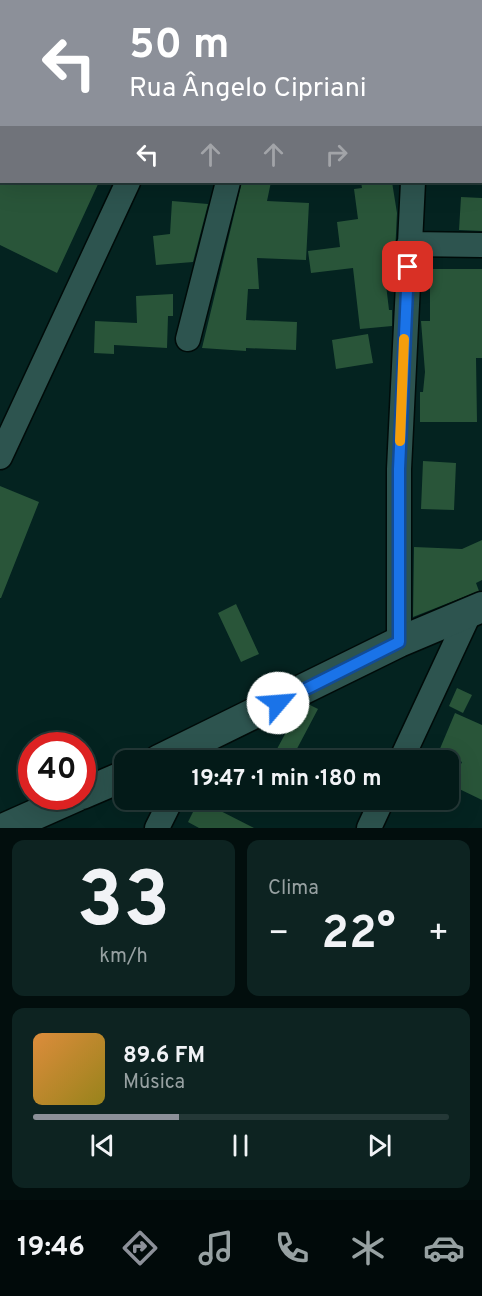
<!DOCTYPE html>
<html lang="pt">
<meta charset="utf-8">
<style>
:root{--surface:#031a18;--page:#0d2321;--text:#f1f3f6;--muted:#97a1a2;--line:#243837;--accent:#8c9099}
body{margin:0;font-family:Overpass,sans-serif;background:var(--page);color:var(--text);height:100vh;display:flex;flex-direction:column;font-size:22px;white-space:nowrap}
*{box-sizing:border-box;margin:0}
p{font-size:20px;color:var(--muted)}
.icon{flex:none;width:33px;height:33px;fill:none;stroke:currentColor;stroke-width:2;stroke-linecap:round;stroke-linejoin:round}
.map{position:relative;height:828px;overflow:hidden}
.details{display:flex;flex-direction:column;gap:12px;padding:12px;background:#020e0d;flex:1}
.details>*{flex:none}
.top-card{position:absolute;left:0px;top:0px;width:483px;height:183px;box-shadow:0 6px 24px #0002,0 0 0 2px var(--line);background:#8c9099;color:#fff;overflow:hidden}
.speed{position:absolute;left:18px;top:732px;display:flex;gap:12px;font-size:30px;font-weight:700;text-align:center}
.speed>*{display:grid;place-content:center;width:78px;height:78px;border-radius:50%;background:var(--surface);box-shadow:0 6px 24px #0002,0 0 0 2px var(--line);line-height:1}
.speed .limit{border:9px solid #d22;background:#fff;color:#111}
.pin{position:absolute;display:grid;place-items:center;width:51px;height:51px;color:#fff;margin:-26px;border-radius:12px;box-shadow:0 3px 9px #0006}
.me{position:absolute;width:66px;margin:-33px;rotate:63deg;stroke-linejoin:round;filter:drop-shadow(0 0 4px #0008)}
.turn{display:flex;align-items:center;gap:21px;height:126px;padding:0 30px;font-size:27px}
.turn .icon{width:78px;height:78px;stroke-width:2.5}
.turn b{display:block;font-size:42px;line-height:51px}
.lanes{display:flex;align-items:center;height:57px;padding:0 30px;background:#0003;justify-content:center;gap:30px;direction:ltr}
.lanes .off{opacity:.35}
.big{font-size:45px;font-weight:700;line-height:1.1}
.details .card{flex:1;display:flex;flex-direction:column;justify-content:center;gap:9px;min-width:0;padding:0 21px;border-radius:12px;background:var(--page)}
.details .dial{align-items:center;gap:0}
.dial b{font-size:78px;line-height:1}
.song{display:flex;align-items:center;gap:18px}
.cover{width:72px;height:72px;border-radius:9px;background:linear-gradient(135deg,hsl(30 70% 55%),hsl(50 70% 35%))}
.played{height:6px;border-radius:3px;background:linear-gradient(90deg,var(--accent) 35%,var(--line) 35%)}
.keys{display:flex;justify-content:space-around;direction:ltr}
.heat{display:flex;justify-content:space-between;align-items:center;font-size:33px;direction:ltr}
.details .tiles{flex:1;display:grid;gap:12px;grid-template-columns:1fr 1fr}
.card:last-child{grid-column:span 2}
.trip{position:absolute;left:114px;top:750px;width:345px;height:60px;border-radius:12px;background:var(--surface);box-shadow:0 6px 24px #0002,0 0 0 2px var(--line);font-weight:700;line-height:60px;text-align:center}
.dock{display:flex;height:96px;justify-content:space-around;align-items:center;background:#010a0a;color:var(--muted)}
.dock .icon{width:42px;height:42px}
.dock .current{color:var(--accent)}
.dock b{font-size:27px;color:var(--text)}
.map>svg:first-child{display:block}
</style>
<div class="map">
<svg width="482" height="828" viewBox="0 0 482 828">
<rect width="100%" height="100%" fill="#042320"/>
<path fill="#295539" d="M0,182H99L57,273L0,245Z
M242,182H271L267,201L309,203L306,260L257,258L259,289H248L246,320L297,322L296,350L246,348V351L202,348Z
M361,182H392L397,213L394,275L385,276L389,310H392V326L360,329L353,268L311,273L308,251L340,247L337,222L358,219L354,189L362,188Z
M461,197L482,198V231L459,230Z
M172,201L208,204L193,262L156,265L153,236L170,234Z
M430,269H482V358H476L477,422H420V392H423L425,372L421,321H430Z
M173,294V316H168L167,348L114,345V354L94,353L95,321L137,323L136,296Z
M368,334L373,363L336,369L332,340Z
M423,461L456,463L454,510L421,509Z
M0,486L39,502L1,598H0Z
M482,540V580L476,583L479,591L413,617L414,547L462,549Z
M236,604L259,654L241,662L218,613Z
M457,688L472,695L463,713L449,706Z
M310,705L318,709L291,760H271L297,712Z
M455,713L482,725V800L451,785L462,762L439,751Z
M199,800L254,828H199L188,822Z"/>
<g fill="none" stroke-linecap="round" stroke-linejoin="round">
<g stroke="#000b09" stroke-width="27">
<path id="minor" d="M424,2V0
M409,244L482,245
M188,339L228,182
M0,457L128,182
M399,642V469L413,182
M401,760L470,612
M157,828L171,800
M369,828L382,800"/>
</g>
<g stroke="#000b09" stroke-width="33">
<path id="tertiary" d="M159,760L399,642L482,607
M82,794L124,776
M5,828L77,796"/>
</g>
<g stroke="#000b09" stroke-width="36">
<path id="primary" d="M347,2L355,0
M0,83L2,82"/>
</g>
<use href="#minor" stroke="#2d544f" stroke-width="24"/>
<use href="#tertiary" stroke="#2d544f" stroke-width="30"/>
<use href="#primary" stroke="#3e838e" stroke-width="33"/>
</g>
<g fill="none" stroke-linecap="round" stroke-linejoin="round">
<g stroke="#114b97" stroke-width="15">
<path id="route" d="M278,703L399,642V469L408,267"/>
</g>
<use href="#route" stroke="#1a73e8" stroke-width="10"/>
<path stroke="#f59e0b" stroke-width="10" d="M400,441L404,339"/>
</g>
</svg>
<div class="speed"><div class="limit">40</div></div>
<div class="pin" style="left:408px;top:267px;background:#d93025"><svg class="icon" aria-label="arrive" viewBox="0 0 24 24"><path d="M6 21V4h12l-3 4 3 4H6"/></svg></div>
<svg class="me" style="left:278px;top:703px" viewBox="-20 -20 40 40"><circle r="19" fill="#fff"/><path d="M0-13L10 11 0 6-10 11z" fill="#1a73e8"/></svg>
<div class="trip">19:47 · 1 min · 180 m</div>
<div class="top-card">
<div class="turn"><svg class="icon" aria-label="left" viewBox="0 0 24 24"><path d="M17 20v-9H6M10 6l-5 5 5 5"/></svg><div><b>50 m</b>Rua Ângelo Cipriani</div></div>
<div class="lanes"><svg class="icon" aria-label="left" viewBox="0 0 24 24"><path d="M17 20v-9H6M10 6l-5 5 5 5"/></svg><svg class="icon off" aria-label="ahead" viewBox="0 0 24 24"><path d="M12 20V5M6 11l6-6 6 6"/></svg><svg class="icon off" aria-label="ahead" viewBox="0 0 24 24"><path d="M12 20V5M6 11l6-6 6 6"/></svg><svg class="icon off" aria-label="right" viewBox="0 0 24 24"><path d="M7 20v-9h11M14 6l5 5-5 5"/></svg></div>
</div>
</div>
<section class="details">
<div class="tiles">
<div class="card dial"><b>33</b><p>km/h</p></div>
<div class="card"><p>Clima</p>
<div class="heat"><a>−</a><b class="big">22°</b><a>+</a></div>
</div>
<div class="card">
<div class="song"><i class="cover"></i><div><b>89.6 FM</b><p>Música</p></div></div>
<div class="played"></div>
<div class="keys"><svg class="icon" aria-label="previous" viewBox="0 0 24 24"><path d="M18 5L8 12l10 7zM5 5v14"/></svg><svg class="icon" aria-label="pause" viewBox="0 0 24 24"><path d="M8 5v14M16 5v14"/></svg><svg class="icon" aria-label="next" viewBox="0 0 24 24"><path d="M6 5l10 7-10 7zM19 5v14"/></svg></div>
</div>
</div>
</section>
<nav class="dock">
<b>19:46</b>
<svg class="icon current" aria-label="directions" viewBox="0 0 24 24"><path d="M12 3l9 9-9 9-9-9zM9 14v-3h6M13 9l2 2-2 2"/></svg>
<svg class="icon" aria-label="music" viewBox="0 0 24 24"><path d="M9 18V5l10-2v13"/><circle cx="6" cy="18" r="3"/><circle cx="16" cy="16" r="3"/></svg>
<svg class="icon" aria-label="phone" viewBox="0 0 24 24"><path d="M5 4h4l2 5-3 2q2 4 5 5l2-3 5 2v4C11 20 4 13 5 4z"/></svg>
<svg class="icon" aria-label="climate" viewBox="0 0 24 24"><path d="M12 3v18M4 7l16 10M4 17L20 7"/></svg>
<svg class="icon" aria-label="car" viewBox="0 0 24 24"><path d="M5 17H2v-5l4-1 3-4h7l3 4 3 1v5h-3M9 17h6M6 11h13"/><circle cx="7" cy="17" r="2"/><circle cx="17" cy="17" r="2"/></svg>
</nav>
